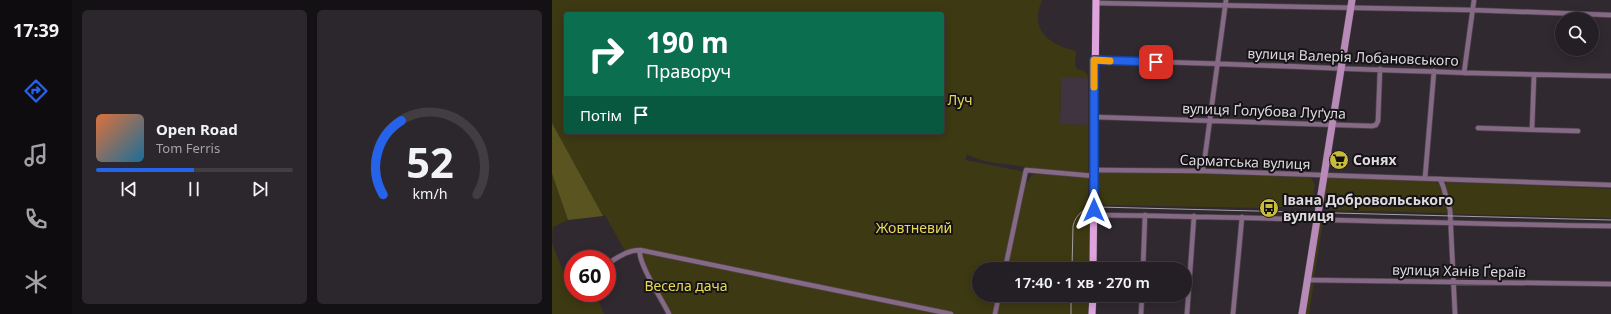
<!DOCTYPE html>
<html lang="uk">
<meta charset="utf-8">
<style>
:root{--surface:#241f24;--page:#2c272c;--text:#f1f3f6;--muted:#a3a2a6;--line:#413d41;--accent:#2563eb}
body{margin:0;font-family:"Noto Sans",sans-serif;background:var(--page);color:var(--text);height:100vh;display:flex;flex-direction:column;font-size:15px;white-space:nowrap}
*{box-sizing:border-box;margin:0}
p{font-size:13px;color:var(--muted)}
.icon{flex:none;width:22px;height:22px;fill:none;stroke:currentColor;stroke-width:2;stroke-linecap:round;stroke-linejoin:round}
.map{position:relative;flex:1;overflow:hidden}
.drawer{display:flex;flex-direction:column;gap:10px;padding:10px;background:#141114;width:480px}
.drawer>*{flex:none}
.top-card{position:absolute;left:12px;top:12px;width:380px;height:122px;border-radius:4px;box-shadow:0 2px 10px #0003,0 0 0 1px var(--line);background:#0b6e4f;color:#fff;overflow:hidden}
.controls{position:absolute;left:1003px;top:12px;display:grid;gap:8px}
.controls a{display:grid;place-items:center;width:44px;height:44px;border-radius:50%;background:var(--surface);box-shadow:0 2px 10px #0003,0 0 0 1px var(--line);font-size:20px}
.speed{position:absolute;left:12px;top:250px;display:flex;gap:8px;font-size:20px;font-weight:700;text-align:center}
.speed>*{display:grid;place-content:center;width:52px;height:52px;border-radius:50%;background:var(--surface);box-shadow:0 2px 10px #0003,0 0 0 1px var(--line);line-height:1}
.speed .limit{border:6px solid #d22;background:#fff;color:#111}
.pin{position:absolute;display:grid;place-items:center;width:34px;height:34px;color:#fff;margin:-17px;border-radius:8px;box-shadow:0 2px 6px #0006}
.me{position:absolute;width:44px;margin:-22px;rotate:0deg;stroke-linejoin:round;filter:drop-shadow(0 0 3px #0008)}
.turn{display:flex;align-items:center;gap:14px;height:84px;padding:0 16px;font-size:18px}
.turn .icon{width:52px;height:52px;stroke-width:2.5}
.turn b{display:block;font-size:28px;line-height:34px}
.then{display:flex;align-items:center;height:38px;padding:0 16px;background:#0003;gap:8px;font-size:15px}
.drawer .card{flex:1;display:flex;flex-direction:column;justify-content:center;gap:6px;min-width:0;padding:0 14px;border-radius:6px;background:var(--page)}
.drawer .dial{align-items:center;gap:0}
.dial svg{height:104px;overflow:visible;fill:none;stroke:var(--line);stroke-width:7;stroke-linecap:round;text-anchor:middle}
.dial text{fill:var(--text);stroke:none}
.song{display:flex;align-items:center;gap:12px}
.cover{width:48px;height:48px;border-radius:6px;background:linear-gradient(135deg,hsl(20 70% 55%),hsl(200 70% 35%))}
.played{height:4px;border-radius:2px;background:linear-gradient(90deg,var(--accent) 50%,var(--line) 50%)}
.keys{display:flex;justify-content:space-around;direction:ltr}
.drawer .tiles{flex:1;display:grid;gap:10px;grid-template-columns:repeat(2,1fr)}
.trip{position:absolute;left:420px;top:262px;width:220px;height:40px;border-radius:20px;background:var(--surface);box-shadow:0 2px 10px #0003,0 0 0 1px var(--line);font-weight:600;line-height:40px;text-align:center}
main{display:flex;flex:1;min-height:0}
.menu{display:flex;flex-direction:column;width:72px;justify-content:space-around;align-items:center;background:#0e0c0e;color:var(--muted)}
.menu .icon{width:28px;height:28px}
.menu .active{color:var(--accent)}
.menu b{font-size:18px;color:var(--text)}
.map>svg:first-child{display:block}
</style>
<main>
<nav class="menu">
<b>17:39</b>
<svg class="icon active" aria-label="directions" viewBox="0 0 24 24"><path d="M12 3l9 9-9 9-9-9zM9 14v-3h6M13 9l2 2-2 2"/></svg>
<svg class="icon" aria-label="music" viewBox="0 0 24 24"><path d="M9 18V5l10-2v13"/><circle cx="6" cy="18" r="3"/><circle cx="16" cy="16" r="3"/></svg>
<svg class="icon" aria-label="phone" viewBox="0 0 24 24"><path d="M5 4h4l2 5-3 2q2 4 5 5l2-3 5 2v4C11 20 4 13 5 4z"/></svg>
<svg class="icon" aria-label="climate" viewBox="0 0 24 24"><path d="M12 3v18M4 7l16 10M4 17L20 7"/></svg>
</nav>
<section class="drawer">
<div class="tiles">
<div class="card">
<div class="song"><i class="cover"></i><div><b>Open Road</b><p>Tom Ferris</p></div></div>
<div class="played"></div>
<div class="keys"><svg class="icon" aria-label="previous" viewBox="0 0 24 24"><path d="M18 5L8 12l10 7zM5 5v14"/></svg><svg class="icon" aria-label="pause" viewBox="0 0 24 24"><path d="M8 5v14M16 5v14"/></svg><svg class="icon" aria-label="next" viewBox="0 0 24 24"><path d="M6 5l10 7-10 7zM19 5v14"/></svg></div>
</div>
<div class="card dial"><svg viewBox="0 0 100 80">
<path d="M14 69A42 42 0 1 1 86 69"/>
<path d="M14 69A42 42 0 0 1 28 12" stroke="#2563eb"/>
<text x="50" y="56" font-size="32" font-weight="700">52</text>
<text x="50" y="72" font-size="11">km/h</text>
</svg></div>
</div>
</section>
<div class="map">
<svg width="1059" height="314" viewBox="0 0 1059 314">
<rect width="100%" height="100%" fill="#302930"/>
<path fill="#3f343f" d="M536,77V125H508L509,78Z"/>
<path fill="#3d3913" fill-rule="evenodd" d="M0,0H490C477,30 497,45 524,51L523,64L524,68C530,71 535,70 536,77L535,78H509L508,124L536,125V174C510,172 485,169 460,165C445,163 428,162 415,154L413,160L473,172L472,186L480,175L486,173L536,178V207L539,216L538,269H427V295H538L537,314H117L87,252L74,253L53,215L51,216L0,123ZM14,14H390V132H14Z
M550,171L756,177L759,178L763,184L761,197L750,208L721,207V199L713,198L712,208L549,205L546,202L547,174Z
M0,174L16,220L1,227L0,241Z
M777,177L882,181L889,186L896,213L773,210L771,208L774,180Z
M895,182L1059,189V218L900,214L893,186Z
M767,223H771L762,277H759Z
M0,243L17,287H21V293H43L52,314H0Z
M757,282H762L757,314H753Z"/>
<path fill="#5a5420" d="M0,123L51,216L16,220L0,174Z"/>
<g fill="none" stroke-linecap="round" stroke-linejoin="round">
<g stroke="#4c454c" stroke-width="6">
<path id="street" d="M544,3L920,10L1059,15
M542,60C715,64 887,74 1059,76
M912,73L922,0
M542,117L820,126L824,125L826,121L828,69
M926,128L1026,131
M980,129L982,75
M542,170L651,171L1059,185
M651,171L674,0
M873,178L882,71
M888,179L891,186L898,210L903,314
M542,215C714,217 887,224 1059,226
M88,250C85,262 111,301 117,314
M55,264C65,258 75,250 88,250L399,314
M453,269L474,170L542,176
M591,269L593,215
M755,280L1059,284
M443,314L447,295
M589,314L590,295
M635,314L642,216
M681,314L690,217"/>
</g>
<g stroke="#4c454c" stroke-width="8">
<path id="secondary" d="M750,314L800,0"/>
</g>
<g stroke="#4c454c" stroke-width="8">
<path id="primary" d="M541,269L544,0
M540,314L541,295"/>
</g>
<use href="#street" stroke="#856985" stroke-width="4.5"/>
<use href="#secondary" stroke="#b88ab7" stroke-width="7"/>
<use href="#primary" stroke="#dfa4de" stroke-width="7"/>
<path stroke="#a49fa4" stroke-width="1" d="M520,269L521,226C524,213 533,208 546,207L1059,220
M519,314V295"/>
</g>
<g fill="none" stroke-linecap="round" stroke-linejoin="round">
<g stroke="#184099" stroke-width="10">
<path id="route" d="M542,210V60L604,62"/>
</g>
<use href="#route" stroke="#2563eb" stroke-width="7"/>
<path stroke="#f59e0b" stroke-width="7" d="M542,87V60L558,61"/>
</g>
<defs>
<g id="supermarket-disc" transform="scale(1)"><circle r="9.5" fill="#c8bb3b" stroke="#161316"/><path d="M-6-5.5h2.5l.6 2H6L4.5 2H-2.5L-4.4-4H-6ZM-1.5 3.2a1.3 1.3 0 1 0 .1 0ZM3 3.2a1.3 1.3 0 1 0 .1 0Z" fill="#111"/></g>
<g id="bus-disc" transform="scale(1)"><circle r="9.5" fill="#c8bb3b" stroke="#161316"/><path d="M-5-6H5V4H4V6H2V4H-2V6H-4V4H-5ZM-3.5-4V0h7V-4ZM-3.5 1.2v1.5H-2V1.2ZM2 1.2v1.5H3.5V1.2Z" fill="#111"/></g>
</defs>
<g fill-rule="evenodd">
<use href="#supermarket-disc" x="787" y="160"/>
<use href="#bus-disc" x="717" y="208"/>
</g>
<g text-anchor="middle" stroke-width="4" stroke-linejoin="round" paint-order="stroke">
<g font-size="14" fill="#ddd9dd" stroke="#161316">
<text transform="translate(801 57) rotate(2)" y="5">вулиця Валерія Лобановського</text>
<text transform="translate(712 111) rotate(2)" y="5">вулиця Ґолубова Луґула</text>
<text transform="translate(693 162) rotate(2)" y="5">Сарматська вулиця</text>
<text transform="translate(907 271) rotate(1)" y="5">вулиця Ханів Ґераїв</text>
</g>
<g font-size="14" fill="#e8da55" stroke="#161316">
<text x="408" y="105">Луч</text>
<text x="362" y="233">Жовтневий</text>
<text x="134" y="291">Весела дача</text>
</g>
<g font-size="14" font-weight="bold" fill="#ddd9dd" stroke="#161316" text-anchor="start">
<text x="801" y="165">Сонях</text>
<text x="731" y="205">Івана Добровольського<tspan x="731" dy="16">вулиця</tspan></text>
</g>
</g>
</svg>
<div class="controls">
<a><svg class="icon" aria-label="search" viewBox="0 0 24 24"><circle cx="10" cy="10" r="6"/><path d="M15 15l6 6"/></svg></a>
</div>
<div class="speed"><div class="limit">60</div></div>
<div class="pin" style="left:604px;top:62px;background:#d93025"><svg class="icon" aria-label="arrive" viewBox="0 0 24 24"><path d="M6 21V4h12l-3 4 3 4H6"/></svg></div>
<svg class="me" style="left:542px;top:210px" viewBox="-20 -20 40 40"><path d="M0-17L14 15 0 8-14 15z" fill="#2563eb" stroke="#fff" stroke-width="4"/></svg>
<div class="trip">17:40 · 1 хв · 270 m</div>
<div class="top-card">
<div class="turn"><svg class="icon" aria-label="right" viewBox="0 0 24 24"><path d="M7 20v-9h11M14 6l5 5-5 5"/></svg><div><b>190 m</b>Праворуч</div></div>
<div class="then">Потім<svg class="icon" aria-label="arrive" viewBox="0 0 24 24"><path d="M6 21V4h12l-3 4 3 4H6"/></svg></div>
</div>
</div>
</main>
